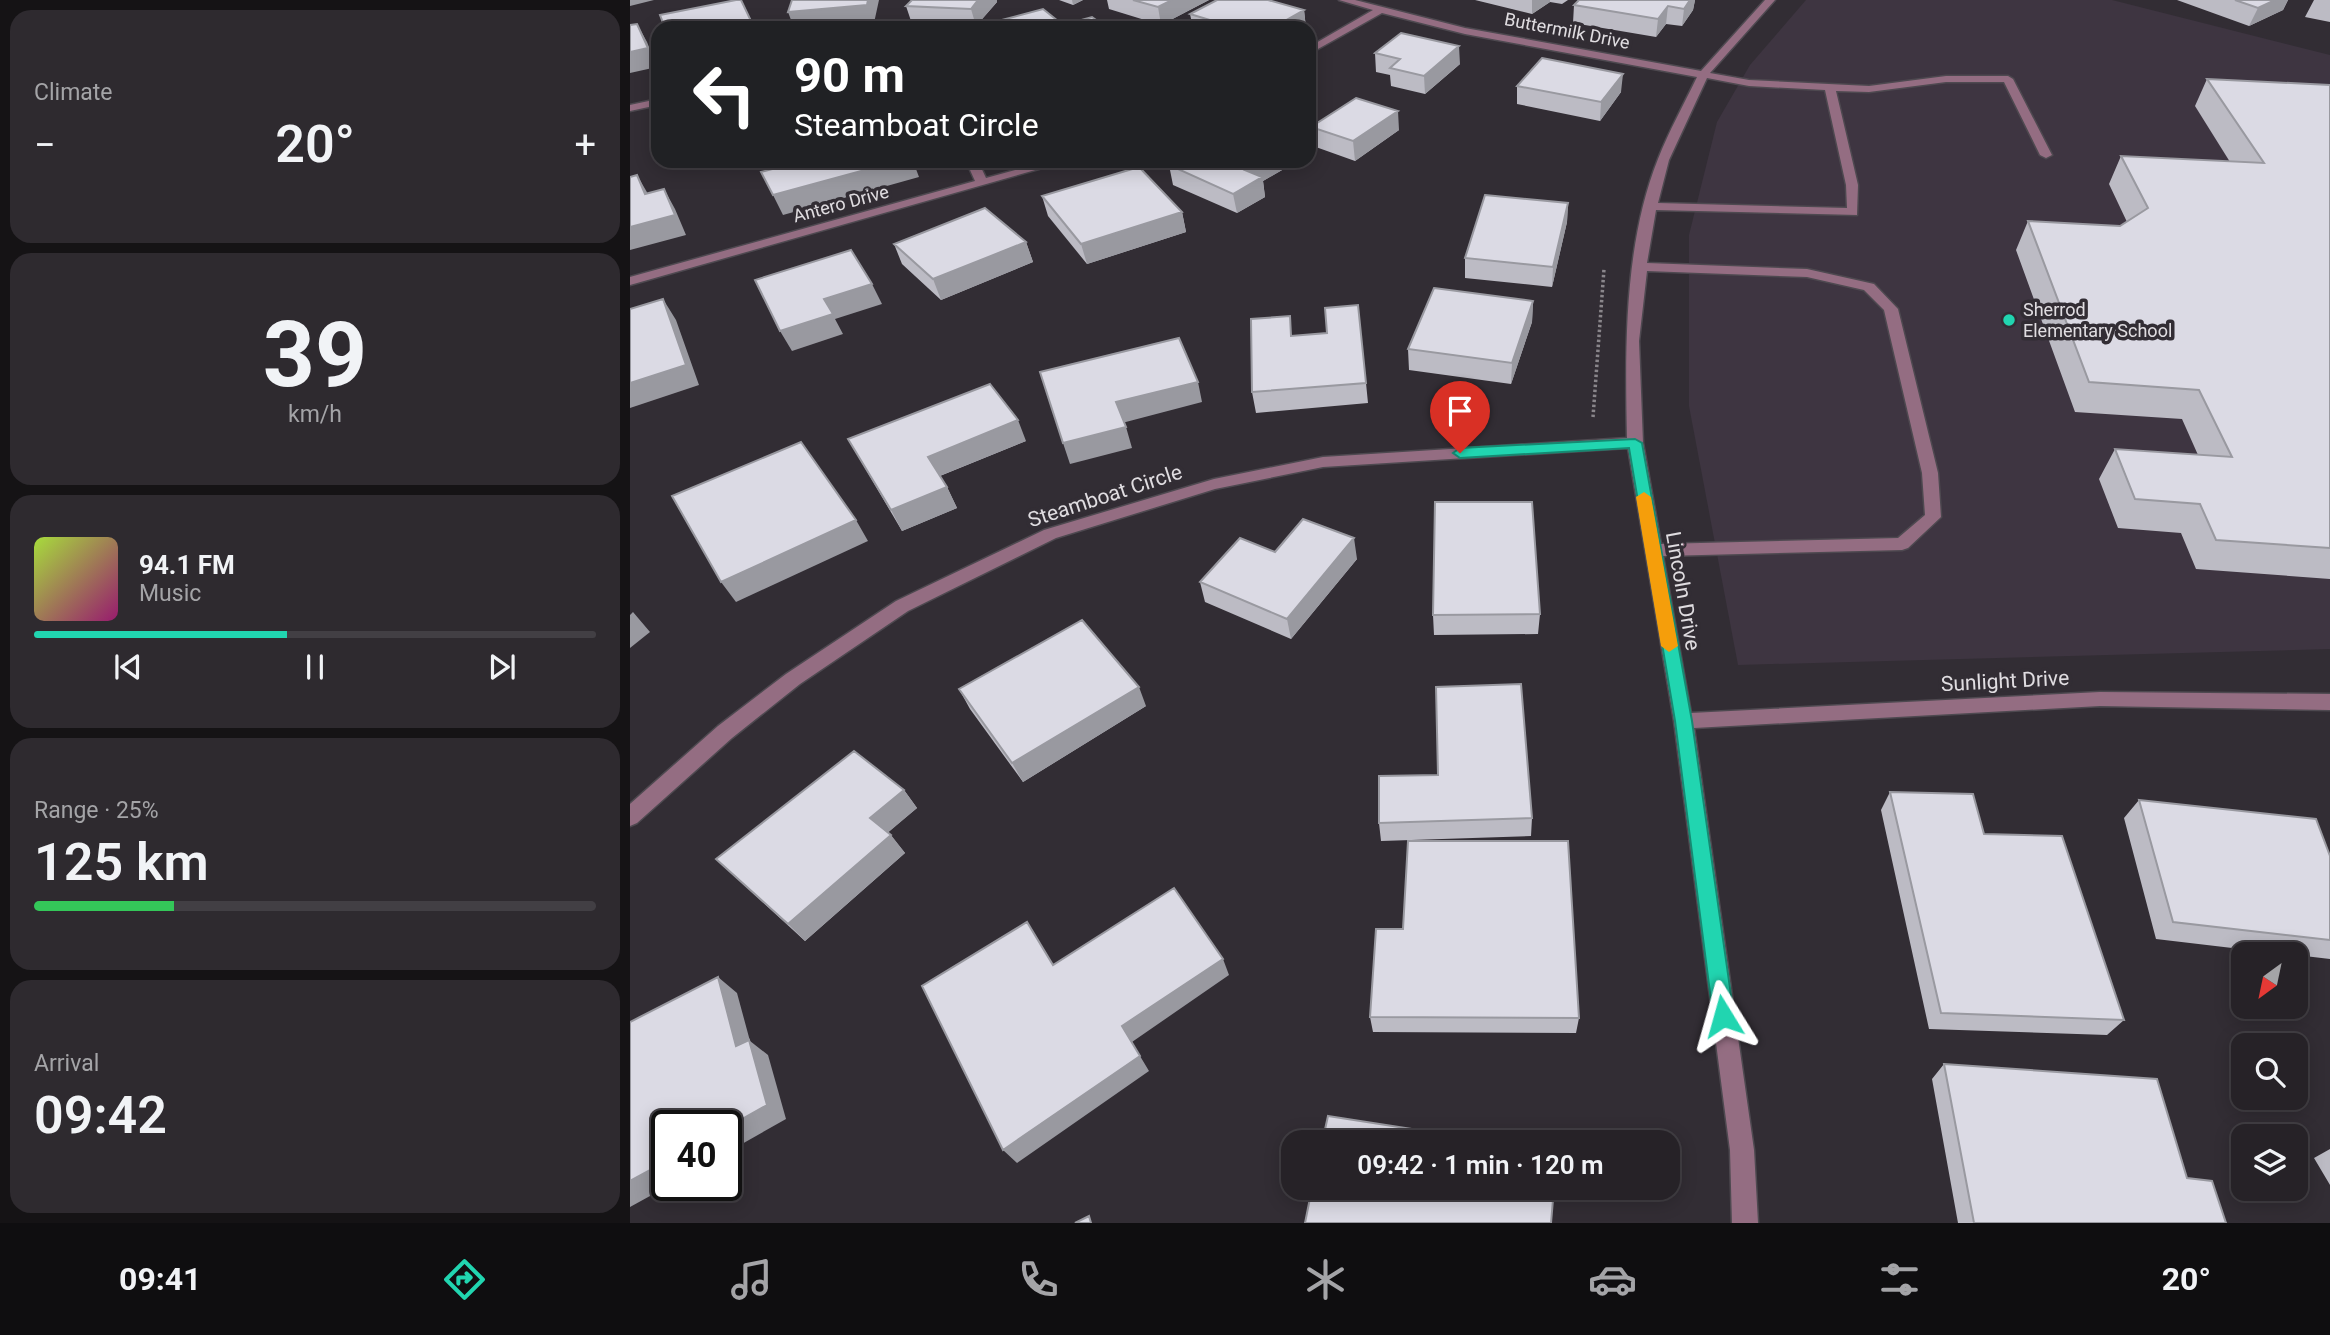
<!DOCTYPE html>
<meta charset="utf-8">
<style>
:root{--surface:#262227;--page:#2e2a2f;--text:#f1f3f6;--muted:#a4a4a7;--line:#423f44;--accent:#21d5b0}
body{margin:0;font-family:Roboto,sans-serif;background:var(--page);color:var(--text);height:100vh;display:flex;flex-direction:column;font-size:26px;white-space:nowrap}
*{box-sizing:border-box;margin:0}
p{font-size:23px;color:var(--muted)}
.icon{flex:none;width:38px;height:38px;fill:none;stroke:currentColor;stroke-width:2;stroke-linecap:round;stroke-linejoin:round}
.map{position:relative;flex:1;overflow:hidden}
.sheet{display:flex;flex-direction:column;gap:10px;padding:10px;background:#151315;width:630px}
.sheet>*{flex:none}
.guide{position:absolute;left:21px;top:21px;width:665px;height:147px;border-radius:21px;box-shadow:0 4px 18px #0003,0 0 0 2px var(--line);background:#202124;color:#fff;overflow:hidden}
.needle{width:46px;rotate:213deg}
.buttons{position:absolute;left:1601px;top:942px;display:grid;gap:14px}
.buttons a{display:grid;place-items:center;width:77px;height:77px;border-radius:14px;background:var(--surface);box-shadow:0 4px 18px #0003,0 0 0 2px var(--line);font-size:35px}
.speed{position:absolute;left:21px;top:1110px;display:flex;gap:14px;font-size:35px;font-weight:700;text-align:center}
.speed>*{display:grid;place-content:center;width:91px;height:91px;border-radius:50%;background:var(--surface);box-shadow:0 4px 18px #0003,0 0 0 2px var(--line);line-height:1}
.speed .limit{border:4px solid #111;border-radius:10px;background:#fff;color:#111}
.pin{position:absolute;display:grid;place-items:center;width:60px;height:60px;color:#fff;margin:-72px -30px;border-radius:50% 50% 50% 0;rotate:-45deg;box-shadow:0 0 7px #0007}
.pin .icon{rotate:45deg}
.me{position:absolute;width:77px;margin:-38px;rotate:352deg;stroke-linejoin:round;filter:drop-shadow(0 0 5px #0008)}
.turn{display:flex;align-items:center;gap:24px;height:147px;padding:0 28px;font-size:32px}
.turn .icon{width:91px;height:91px;stroke-width:2.5}
.turn b{display:block;font-size:49px;line-height:60px}
.big{font-size:52px;font-weight:600;line-height:1.1}
.sheet .widget{flex:1;display:flex;flex-direction:column;justify-content:center;gap:10px;min-width:0;padding:0 24px;border-radius:21px;background:var(--page)}
.sheet .dial{align-items:center;gap:0}
.dial b{font-size:91px;line-height:1}
.song{display:flex;align-items:center;gap:21px}
.cover{width:84px;height:84px;border-radius:10px;background:linear-gradient(135deg,hsl(80 70% 55%),hsl(320 70% 35%))}
.played{height:7px;border-radius:4px;background:linear-gradient(90deg,var(--accent) 45%,var(--line) 45%)}
.keys{display:flex;justify-content:space-around;direction:ltr}
.heat{display:flex;justify-content:space-between;align-items:center;font-size:38px;direction:ltr}
.charge{height:10px;border-radius:5px;background:linear-gradient(90deg,#34c759 25%,var(--line) 0)}
.trip{position:absolute;left:651px;top:1130px;width:399px;height:70px;border-radius:21px;background:var(--surface);box-shadow:0 4px 18px #0003,0 0 0 2px var(--line);font-weight:600;line-height:70px;text-align:center}
.dock{display:flex;height:112px;justify-content:space-around;align-items:center;background:#0f0e10;color:var(--muted)}
.dock .icon{width:49px;height:49px}
.dock .current{color:var(--accent)}
.dock b{font-size:32px;color:var(--text)}
main{display:flex;flex:1;min-height:0}
.map>svg:first-child{display:block}
</style>
<main>
<section class="sheet">
<div class="widget"><p>Climate</p>
<div class="heat"><a>−</a><b class="big">20°</b><a>+</a></div>
</div>
<div class="widget dial"><b>39</b><p>km/h</p></div>
<div class="widget">
<div class="song"><i class="cover"></i><div><b>94.1 FM</b><p>Music</p></div></div>
<div class="played"></div>
<div class="keys"><svg class="icon" aria-label="previous" viewBox="0 0 24 24"><path d="M18 5L8 12l10 7zM5 5v14"/></svg><svg class="icon" aria-label="pause" viewBox="0 0 24 24"><path d="M8 5v14M16 5v14"/></svg><svg class="icon" aria-label="next" viewBox="0 0 24 24"><path d="M6 5l10 7-10 7zM19 5v14"/></svg></div>
</div>
<div class="widget"><p>Range · 25%</p><b class="big">125 km</b><div class="charge"></div></div>
<div class="widget"><p>Arrival</p><b class="big">09:42</b></div>
</section>
<div class="map">
<svg width="1700" height="1223" viewBox="0 0 1700 1223">
<rect width="100%" height="100%" fill="#322d34"/>
<path fill="#3e3541" d="M1176,0H1482L1700,55V649L1108,665L1059,406V235L1087,122L1120,65Z"/>
<g fill="none" stroke-linecap="round" stroke-linejoin="round">
<g stroke="#4e4950" stroke-width="3">
<path id="minor" d="M709,0H725L835,28L1071,71L1135,0H1145L1080,73L1119,80L1239,86L1316,76H1378L1383,79L1422,155L1416,158L1410,155L1374,82H1316L1239,92L1206,91L1228,185L1227,215L1026,210L1017,263L1177,269L1244,284L1268,309L1308,473L1311,517L1278,548L1272,550L1033,556L1061,713L1470,692L1700,694V710L1470,706L1064,728L1124,1150L1128,1223H1102L1100,1150L1044,721L998,448L693,467L585,489L426,538L278,611L170,684L102,738L7,823L0,826V804L88,726L156,674L266,601L414,530L584,479L693,457L997,438C995,347 994,244 1028,159C1039,131 1054,104 1067,77L835,34L752,13L679,54V47L743,10ZM1077,78L1119,86L1195,90L1216,185L1217,208L1028,203L1039,160ZM1017,271L1177,277L1234,290L1254,310L1292,473L1295,515L1268,538L1031,544L1013,443L1009,341Z
M28,99V105L0,111V105Z
M336,161H348L356,178L418,161H437L0,285V277L345,181Z"/>
</g>
<path stroke="#8a868b" stroke-width="3.5" stroke-dasharray="2.5 2.5" stroke-linecap="butt" d="M963,417L974,269"/>
<use href="#minor" fill="#946d82" fill-rule="evenodd"/>
</g>
<path fill="#bcbbc4" d="M282,0H367V2L346,26L282,24L276,6Z
M429,0H453L443,5Z
M477,0H579L531,25L479,9Z
M845,0H938L932,4L920,2L902,14Z
M949,0H1065L1063,10L1052,26L1036,24L1026,37L943,23L944,5Z
M1547,0H1658L1653,10L1619,26Z
M1684,0H1700V22L1675,17Z
M674,10L676,28H563L560,14Z
M368,21L433,25L476,28H370Z
M745,53L830,64L795,94L761,86L760,75L746,72Z
M1577,79L1700,85V579L1566,569L1551,533L1488,528L1469,479L1485,449L1568,455L1552,419L1445,412L1386,250L1398,221L1490,226L1497,222L1479,184L1491,156L1600,162L1565,106Z
M887,86L991,92L970,121L887,104Z
M681,127L769,130L725,161L683,146Z
M547,161H659V166L633,181L635,197L607,213L543,185L539,165Z
M412,196L552,212L556,232L457,264L418,216Z
M938,203L937,222L922,287L835,278V258Z
M396,242L403,262L311,300L272,264L264,244Z
M903,301L902,322L881,384L779,370L778,349Z
M663,335L736,383L738,403L626,413L622,392Z
M218,439L396,441L310,476L317,487L327,508L272,531Z
M645,552L727,559L661,639L575,602L570,582Z
M910,614L908,634L804,635L803,615Z
M329,689L516,706L393,782L340,709Z
M274,790L287,808L258,832L275,853L175,941L86,859Z
M1260,792L1354,834L1494,1020L1477,1035L1299,1029L1251,810Z
M1509,800L1700,856V959L1666,955V954H1653L1526,939L1494,818Z
M902,818L901,836L751,841L749,823Z
M740,1017L949,1018L946,1033L743,1032Z
M1314,1064L1557,1178L1596,1223H1328L1302,1079Z
M1700,1149V1185L1684,1158Z"/>
<path fill="#9999a0" d="M0,0H24L0,6Z
M111,0L124,28H97Z
M238,0H249L244,23L189,28H164L158,12Z
M348,0H367V2L346,26L341,9Z
M442,0H453L443,5Z
M542,0H579L531,25L528,7Z
M902,0H920V2L902,14Z
M1060,0H1065L1063,10L1052,26L1054,9Z
M1645,0H1658L1653,10L1619,26L1628,8Z
M1038,6L1036,24L1026,37L1028,19Z
M674,10L676,28H642Z
M7,24L17,42L27,67L0,73V52Z
M829,46L830,64L795,94L794,76Z
M993,74L991,92L970,121L971,102Z
M768,111L769,130L725,161L723,141Z
M268,161H283L289,177L153,215L143,195Z
M631,161H659V166L633,181L635,197L607,213L603,194L615,170Z
M7,175L18,194H15Z
M34,189L45,209L56,235L0,250V227Z
M938,203L937,222L922,287L923,267Z
M552,212L556,232L457,264L451,244Z
M396,242L403,262L311,300L303,279Z
M242,284L252,304L205,319L213,334L162,351L150,331L194,299Z
M33,299L46,320L69,385L0,408V383Z
M903,301L902,322L881,384L882,363Z
M568,382L572,402L492,423L486,402Z
M388,420L396,441L307,477L298,457Z
M496,427L502,448L440,464L433,443Z
M317,487L327,508L272,531L261,510Z
M226,520L238,541L106,602L91,582Z
M724,538L727,559L661,639L657,619Z
M3,612L20,632L0,648V615Z
M509,687L516,706L393,782L382,763Z
M274,790L287,808L254,836L240,818Z
M261,835L275,853L175,941L158,924Z
M593,959L599,975L502,1042L492,1026Z
M88,977L107,993L120,1041L138,1055L156,1119L96,1153V1128L106,1046Z
M510,1056L519,1071L387,1163L373,1150Z
M37,1161V1185H40L0,1207V1181Z"/>
<path fill="#dbdae4" stroke="#9999a0" stroke-width="2" d="M106,0H111L122,23L97,28H35L30,15Z
M162,0H238L237,5L158,12Z
M282,0H348L341,9L276,6Z
M503,0H542L528,7Z
M587,0H638L674,10L642,28H606L560,14Z
M949,0H1060L1054,9L1038,6L1028,19L944,5Z
M1605,0H1645L1628,8Z
M413,9L433,25L462,17L476,27L377,28L368,21Z
M7,24L18,48L0,52V25Z
M771,33L829,46L794,76L760,68L770,59L745,53Z
M912,58L993,74L971,102L887,86Z
M1577,79L1700,85V548L1586,540L1570,504L1505,499L1485,449L1602,457L1569,390L1459,382L1398,221L1490,226L1518,208L1491,156L1634,163Z
M726,98L768,111L723,141L681,127Z
M173,161H268L143,195L131,172Z
M547,161H631L615,170L632,177L603,194L539,165Z
M509,167L552,212L451,244L412,196Z
M7,175L15,194L34,189L45,215L0,227V177Z
M855,195L938,203L923,267L835,258Z
M355,208L396,242L303,279L264,244Z
M221,250L242,284L194,299L203,314L150,331L125,280Z
M804,288L903,301L882,363L778,349Z
M33,299L56,365L0,383V309Z
M728,305L736,383L622,392L621,319L660,316L661,336L697,333L695,308Z
M549,338L568,382L486,402L496,427L433,443L410,372Z
M360,384L388,420L298,457L317,487L261,510L218,439Z
M171,442L226,520L91,582L42,496Z
M805,502H902L910,614L803,615Z
M673,519L724,538L657,619L570,582L610,538L645,552Z
M452,620L509,687L382,763L329,689Z
M891,684L902,818L749,823V776L808,775L806,687Z
M224,751L274,790L240,818L261,835L158,924L86,859Z
M1260,792L1343,794L1354,834L1432,836L1494,1020L1311,1013Z
M1509,800L1686,819L1700,856V940L1543,922Z
M778,841H938L949,1018L740,1017L746,929H773Z
M544,888L593,959L492,1026L510,1056L373,1150L292,986L397,922L423,965Z
M88,977L106,1046L119,1040L137,1105L96,1128V1125H37V1161L0,1181V1022Z
M1314,1064L1527,1079L1557,1178L1582,1181L1596,1223H1344Z
M698,1116L872,1143H692Z
M682,1188H924L921,1223H675Z
M459,1216L461,1223H445Z"/>
<path fill="#21d5b0" stroke="#158a72" stroke-width="2" d="M1005,439L1012,443L1062,721L1104,1016L1101,1023L1093,1026L1086,1023L1083,1016L1045,721L999,448L830,458L823,453L830,448Z"/>
<path fill="#f59e0b" d="M1014,492L1021,497L1048,646L1039,652L1031,646L1006,497Z"/>
<circle fill="#21d5b0" stroke="#322d34" stroke-width="2.5" cx="1379" cy="320" r="7"/>
<g text-anchor="middle" stroke-width="7" stroke-linejoin="round" paint-order="stroke">
<g font-size="18" fill="#e0dde1" stroke="#322d34">
<text transform="translate(937 31) rotate(11)" y="6">Buttermilk Drive</text>
<text transform="translate(211 204) rotate(-15)" y="6">Antero Drive</text>
</g>
<g font-size="18" fill="#e0dde1" stroke="#322d34" text-anchor="start">
<text x="1393" y="316">Sherrod<tspan x="1393" dy="21">Elementary School</tspan></text>
</g>
<g font-size="21" fill="#e0dde1" stroke="#322d34">
<text transform="translate(475 496) rotate(-18)" y="7">Steamboat Circle</text>
<text transform="translate(1053 591) rotate(80)" y="7">Lincoln Drive</text>
<text transform="translate(1375 681) rotate(-3)" y="7">Sunlight Drive</text>
</g>
</g>
</svg>
<div class="buttons">
<a><svg class="needle" viewBox="-14 -14 28 28"><path d="M0-13l5 13h-10z" fill="#e53935"/><path d="M0 13l5-13h-10z" fill="#a4a4a7"/></svg></a>
<a><svg class="icon" aria-label="search" viewBox="0 0 24 24"><circle cx="10" cy="10" r="6"/><path d="M15 15l6 6"/></svg></a>
<a><svg class="icon" aria-label="layers" viewBox="0 0 24 24"><path d="M12 4l9 5-9 5-9-5zM3 14l9 5 9-5"/></svg></a>
</div>
<div class="speed"><div class="limit">40</div></div>
<div class="pin" style="left:830px;top:453px;background:#d93025"><svg class="icon" aria-label="arrive" viewBox="0 0 24 24"><path d="M6 21V4h12l-3 4 3 4H6"/></svg></div>
<svg class="me" style="left:1093px;top:1016px" viewBox="-20 -20 40 40"><path d="M0-17L14 15 0 8-14 15z" fill="#21d5b0" stroke="#fff" stroke-width="4"/></svg>
<div class="trip">09:42 · 1 min · 120 m</div>
<div class="guide">
<div class="turn"><svg class="icon" aria-label="left" viewBox="0 0 24 24"><path d="M17 20v-9H6M10 6l-5 5 5 5"/></svg><div><b>90 m</b>Steamboat Circle</div></div>
</div>
</div>
</main>
<nav class="dock">
<b>09:41</b>
<svg class="icon current" aria-label="directions" viewBox="0 0 24 24"><path d="M12 3l9 9-9 9-9-9zM9 14v-3h6M13 9l2 2-2 2"/></svg>
<svg class="icon" aria-label="music" viewBox="0 0 24 24"><path d="M9 18V5l10-2v13"/><circle cx="6" cy="18" r="3"/><circle cx="16" cy="16" r="3"/></svg>
<svg class="icon" aria-label="phone" viewBox="0 0 24 24"><path d="M5 4h4l2 5-3 2q2 4 5 5l2-3 5 2v4C11 20 4 13 5 4z"/></svg>
<svg class="icon" aria-label="climate" viewBox="0 0 24 24"><path d="M12 3v18M4 7l16 10M4 17L20 7"/></svg>
<svg class="icon" aria-label="car" viewBox="0 0 24 24"><path d="M5 17H2v-5l4-1 3-4h7l3 4 3 1v5h-3M9 17h6M6 11h13"/><circle cx="7" cy="17" r="2"/><circle cx="17" cy="17" r="2"/></svg>
<svg class="icon" aria-label="filters" viewBox="0 0 24 24"><path d="M4 7h16M4 17h16"/><circle cx="9" cy="7" r="2"/><circle cx="15" cy="17" r="2"/></svg>
<b>20°</b>
</nav>
